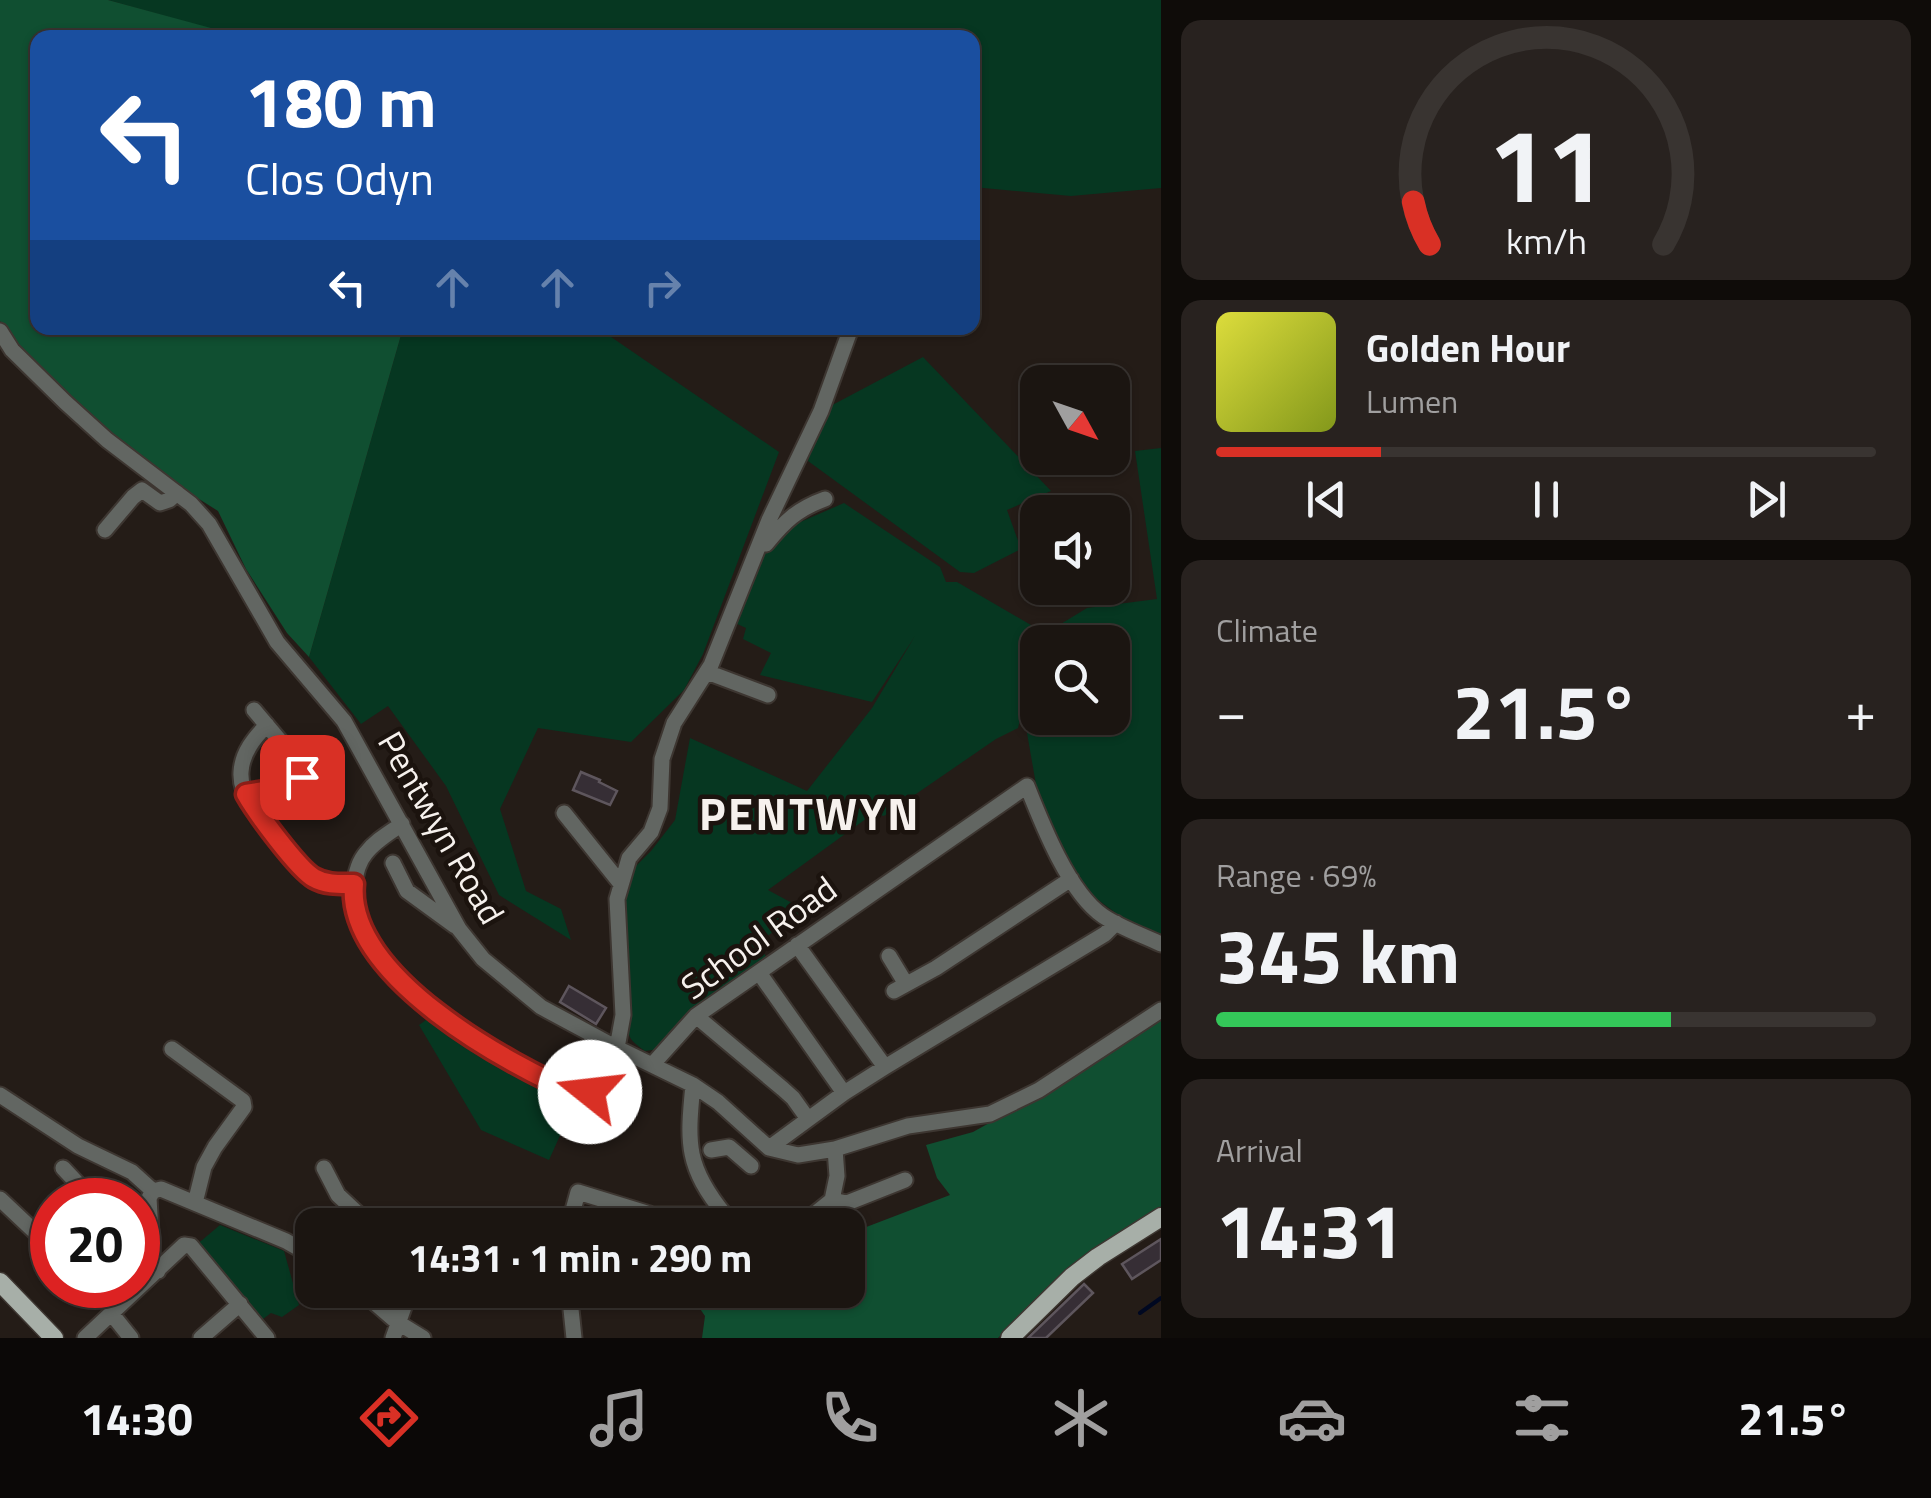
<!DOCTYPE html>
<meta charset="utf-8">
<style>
:root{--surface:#1b1511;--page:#28221f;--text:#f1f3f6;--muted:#a09f9f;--line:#393431;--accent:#d93025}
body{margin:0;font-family:"Titillium Web",sans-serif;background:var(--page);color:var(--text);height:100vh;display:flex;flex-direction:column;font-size:38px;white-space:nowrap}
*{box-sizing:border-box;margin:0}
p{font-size:32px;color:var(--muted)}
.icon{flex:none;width:55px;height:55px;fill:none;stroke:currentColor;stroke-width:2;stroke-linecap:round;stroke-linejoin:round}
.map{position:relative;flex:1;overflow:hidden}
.drawer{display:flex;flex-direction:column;gap:20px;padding:20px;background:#0f0c09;width:770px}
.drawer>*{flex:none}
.top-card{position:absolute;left:30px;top:30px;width:950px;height:305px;border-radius:20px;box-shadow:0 2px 8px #0004,0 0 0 2px var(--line);background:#1a4fa0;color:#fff;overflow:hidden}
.needle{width:65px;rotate:130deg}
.controls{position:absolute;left:1020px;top:365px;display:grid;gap:20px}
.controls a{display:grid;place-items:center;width:110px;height:110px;border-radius:20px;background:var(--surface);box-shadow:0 2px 8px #0004,0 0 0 2px var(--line);font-size:50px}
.speed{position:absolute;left:30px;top:1178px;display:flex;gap:20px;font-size:50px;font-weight:700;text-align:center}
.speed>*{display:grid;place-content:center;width:130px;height:130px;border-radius:50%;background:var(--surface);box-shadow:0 2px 8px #0004,0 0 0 2px var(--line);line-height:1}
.speed .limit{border:15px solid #d22;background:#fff;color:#111}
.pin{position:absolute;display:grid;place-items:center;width:85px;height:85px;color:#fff;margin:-42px;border-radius:20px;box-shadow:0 5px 15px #0006}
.me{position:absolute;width:110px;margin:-55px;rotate:286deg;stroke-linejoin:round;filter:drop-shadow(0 0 8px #0008)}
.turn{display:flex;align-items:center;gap:35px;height:210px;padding:0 50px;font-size:45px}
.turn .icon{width:130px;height:130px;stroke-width:2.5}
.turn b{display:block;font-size:70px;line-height:85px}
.lanes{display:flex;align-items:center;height:95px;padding:0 50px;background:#0003;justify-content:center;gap:50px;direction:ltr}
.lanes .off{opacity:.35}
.big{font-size:75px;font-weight:700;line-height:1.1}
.drawer .widget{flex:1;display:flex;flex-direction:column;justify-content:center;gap:15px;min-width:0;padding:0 35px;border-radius:20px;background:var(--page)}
.drawer .dial{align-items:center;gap:0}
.dial svg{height:260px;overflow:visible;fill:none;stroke:var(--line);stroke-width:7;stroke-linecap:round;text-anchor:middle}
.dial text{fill:var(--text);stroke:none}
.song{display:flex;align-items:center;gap:30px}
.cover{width:120px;height:120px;border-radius:15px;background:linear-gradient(135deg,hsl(60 70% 55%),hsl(70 70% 35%))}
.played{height:10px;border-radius:5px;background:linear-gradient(90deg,var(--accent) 25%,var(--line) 25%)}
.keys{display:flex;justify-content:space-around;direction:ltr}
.heat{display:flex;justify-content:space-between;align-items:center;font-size:55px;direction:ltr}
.charge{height:15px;border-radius:8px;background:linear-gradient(90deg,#34c759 69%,var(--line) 0)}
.trip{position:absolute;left:295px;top:1208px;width:570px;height:100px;border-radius:20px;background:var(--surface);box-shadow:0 2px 8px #0004,0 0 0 2px var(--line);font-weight:700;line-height:100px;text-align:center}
.tab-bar{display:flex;height:160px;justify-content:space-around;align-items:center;background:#0b0807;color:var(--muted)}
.tab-bar .icon{width:70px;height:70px}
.tab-bar .current{color:var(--accent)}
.tab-bar b{font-size:45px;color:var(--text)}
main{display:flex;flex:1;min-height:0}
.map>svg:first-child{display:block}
</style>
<main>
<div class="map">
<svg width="1161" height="1338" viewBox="0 0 1161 1338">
<rect width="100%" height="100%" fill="#241c17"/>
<path fill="#063721" d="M108,0H1161V188L1071,196L973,187L972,38H244Z
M403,328H598L779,452L703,654L684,690L631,742L538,728L500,809L526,891L561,909L571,940L499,895L446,786L388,706L361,724L309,657Z
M923,357L1051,491L1007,510L1021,549L974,573L960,572L808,461L821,411Z
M1161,448V934L1121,917L1093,896L1060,848L1038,796L1027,733V710L1037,673L1038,718H1112V642H1047L1051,630L1087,608L1157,599L1135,451Z
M844,503L940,567L946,582H957L1036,628L1039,642L1018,728L996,739L884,816L874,813L768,890L805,910L757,943L767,958L660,1049L645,1051C628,1039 627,1037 629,1016L618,911L626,876L651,851L675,820L690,738L807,791L872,708L915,636L872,702L760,675L771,653L743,639L746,628L733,622L768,548L789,527Z
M433,1015L580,1102L571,1111L549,1160L481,1130L419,1025Z
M220,1225L284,1251L299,1305L282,1317L271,1313L259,1322L195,1246Z"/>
<path fill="#104f31" d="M0,0H108L244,37L38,38V328H403L309,657L287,633L246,569L218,511L150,468L69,399L18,347L0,321Z
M1161,1018V1207L1099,1246L1060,1277L998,1338H702L705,1316L687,1290H848V1234L950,1195L937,1178L926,1145L973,1132L1085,1070Z"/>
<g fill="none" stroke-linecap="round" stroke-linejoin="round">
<path stroke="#000821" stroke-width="4" d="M1140,1313L1161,1298"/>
</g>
<path fill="#362e35" stroke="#5e565d" stroke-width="2.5" d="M581,772L600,780L599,782L617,791L610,805L573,790Z
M569,986L606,1008L596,1024L560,1002Z
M1161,1239V1260L1132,1279L1122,1264Z
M1084,1284L1093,1293L1046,1338H1028Z"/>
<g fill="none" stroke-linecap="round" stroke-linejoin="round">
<g stroke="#3d3631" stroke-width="19">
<path id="minor" d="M0,331L12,350L65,402L107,440L191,504L209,524L277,642L344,721L459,929L483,959L541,1007L617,1048L693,1085L718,1102L769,1148L798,1155L835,1149L908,1126L990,1114L1039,1090L1161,1010
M105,530L133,497L142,490L160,503L169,500L177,493
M766,544C784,522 797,509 825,499
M707,672L768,695
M254,710L281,742
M267,725C254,738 242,753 241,772C239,802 271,830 289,851C295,859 301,869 309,875C321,886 339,885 354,885
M246,795L290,784L321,762L329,771
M564,813L621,884
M402,824C389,833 375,841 366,853C358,862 355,876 354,888C347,975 512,1065 580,1095L586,1096L590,1092L611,1045
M393,863L407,891L455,926
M797,945L885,1067
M889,956L906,984
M760,974L844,1093
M894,991L936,968L1071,879
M696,1016L783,1089L793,1098L808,1119
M617,1048L623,1015L617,899L629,858L651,832L660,808L662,759L674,723L711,665L769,520L821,411L851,328
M172,1049L243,1101L244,1107L215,1147L204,1167L195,1203
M652,1065L696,1016L1027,786C1042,824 1069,893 1103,916C1121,928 1142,935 1161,944
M693,1085C687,1144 686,1167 725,1215
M0,1095L78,1146L132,1172L153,1191
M769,1148L844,1093L885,1067L1105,934L1116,923
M711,1150L729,1147L751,1166
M63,1168L93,1200
M324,1168L338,1195L370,1225
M153,1191L161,1189L286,1241L312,1256
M153,1191L149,1198L153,1267L158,1271
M0,1199L52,1248
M832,1200L847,1203L905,1180
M569,1225L578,1192L653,1215H725L787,1224L812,1216L832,1200L837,1176L835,1149
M92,1285L116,1308
M360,1290L397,1322L423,1338
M569,1290L574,1338
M111,1313L131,1338
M85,1338L184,1245L191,1246L267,1338
M201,1338L240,1304
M393,1338L410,1290"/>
</g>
<g stroke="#3d3631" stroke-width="21">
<path id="major" d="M0,1282L54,1338
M1010,1338L1072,1277L1098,1257L1161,1217"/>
</g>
<use href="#minor" stroke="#626662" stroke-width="15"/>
<use href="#major" stroke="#a7afa8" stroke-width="18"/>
</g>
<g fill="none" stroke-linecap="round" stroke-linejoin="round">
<g stroke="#8d1f18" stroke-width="25">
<path id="route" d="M302,777L276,789L246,794C256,812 298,869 314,878C326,885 340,884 354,884C345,976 509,1065 580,1095L586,1096L590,1092"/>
</g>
<use href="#route" stroke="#d93025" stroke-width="18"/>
</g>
<g text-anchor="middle" stroke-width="9" stroke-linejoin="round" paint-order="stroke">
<g font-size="35" fill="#f6f1ed" stroke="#1b130e">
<text transform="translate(441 828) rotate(60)" y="12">Pentwyn Road</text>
<text transform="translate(759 938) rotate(-36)" y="12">School Road</text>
</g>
<g font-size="45" font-weight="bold" letter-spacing="2.5" fill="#f6f1ed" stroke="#1b130e">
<text x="810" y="830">PENTWYN</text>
</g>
</g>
</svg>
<div class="controls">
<a><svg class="needle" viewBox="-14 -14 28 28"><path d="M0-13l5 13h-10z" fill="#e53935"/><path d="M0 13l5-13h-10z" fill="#a09f9f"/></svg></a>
<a><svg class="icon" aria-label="sound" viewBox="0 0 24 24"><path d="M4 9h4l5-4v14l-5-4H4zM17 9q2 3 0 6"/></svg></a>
<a><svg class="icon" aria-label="search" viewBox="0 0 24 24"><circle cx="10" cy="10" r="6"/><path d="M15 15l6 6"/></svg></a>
</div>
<div class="speed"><div class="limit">20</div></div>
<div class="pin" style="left:302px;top:777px;background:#d93025"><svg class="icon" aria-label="arrive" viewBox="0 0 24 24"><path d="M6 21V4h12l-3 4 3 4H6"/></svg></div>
<svg class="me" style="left:590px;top:1092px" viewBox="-20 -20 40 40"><circle r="19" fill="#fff"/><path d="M0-13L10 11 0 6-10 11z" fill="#d93025"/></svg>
<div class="trip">14:31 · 1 min · 290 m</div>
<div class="top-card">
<div class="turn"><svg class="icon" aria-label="left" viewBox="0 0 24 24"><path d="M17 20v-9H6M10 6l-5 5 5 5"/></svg><div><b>180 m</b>Clos Odyn</div></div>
<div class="lanes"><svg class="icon" aria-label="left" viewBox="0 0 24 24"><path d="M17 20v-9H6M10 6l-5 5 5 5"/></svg><svg class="icon off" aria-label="ahead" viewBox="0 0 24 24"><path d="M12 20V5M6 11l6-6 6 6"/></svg><svg class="icon off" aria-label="ahead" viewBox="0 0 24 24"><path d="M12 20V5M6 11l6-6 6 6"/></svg><svg class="icon off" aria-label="right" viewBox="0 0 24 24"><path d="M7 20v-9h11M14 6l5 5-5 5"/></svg></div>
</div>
</div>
<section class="drawer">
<div class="widget dial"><svg viewBox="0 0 100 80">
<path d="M14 69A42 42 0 1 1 86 69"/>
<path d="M14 69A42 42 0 0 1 9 56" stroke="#d93025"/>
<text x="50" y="56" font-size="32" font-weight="700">11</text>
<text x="50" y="72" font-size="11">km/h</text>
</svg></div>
<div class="widget">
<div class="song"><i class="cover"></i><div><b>Golden Hour</b><p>Lumen</p></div></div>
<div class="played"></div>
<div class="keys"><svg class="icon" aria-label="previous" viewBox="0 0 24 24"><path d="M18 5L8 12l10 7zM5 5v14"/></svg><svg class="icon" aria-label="pause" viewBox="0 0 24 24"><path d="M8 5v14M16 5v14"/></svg><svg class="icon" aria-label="next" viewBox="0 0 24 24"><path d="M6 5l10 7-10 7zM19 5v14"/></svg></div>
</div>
<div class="widget"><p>Climate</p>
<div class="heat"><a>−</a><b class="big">21.5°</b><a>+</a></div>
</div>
<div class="widget"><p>Range · 69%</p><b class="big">345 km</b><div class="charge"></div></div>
<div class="widget"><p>Arrival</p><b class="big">14:31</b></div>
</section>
</main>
<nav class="tab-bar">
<b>14:30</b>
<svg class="icon current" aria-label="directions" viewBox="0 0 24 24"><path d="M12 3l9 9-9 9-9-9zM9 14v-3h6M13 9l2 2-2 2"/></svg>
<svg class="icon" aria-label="music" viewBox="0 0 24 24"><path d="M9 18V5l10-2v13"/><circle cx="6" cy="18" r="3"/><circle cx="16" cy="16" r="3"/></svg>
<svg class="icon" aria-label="phone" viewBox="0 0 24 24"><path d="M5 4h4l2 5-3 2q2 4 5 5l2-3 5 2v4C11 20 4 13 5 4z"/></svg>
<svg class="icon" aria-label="climate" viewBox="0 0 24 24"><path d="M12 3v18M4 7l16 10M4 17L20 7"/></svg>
<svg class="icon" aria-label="car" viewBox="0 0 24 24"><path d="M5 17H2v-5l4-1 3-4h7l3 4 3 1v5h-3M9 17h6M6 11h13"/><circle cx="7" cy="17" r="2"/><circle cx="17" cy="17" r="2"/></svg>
<svg class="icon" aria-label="filters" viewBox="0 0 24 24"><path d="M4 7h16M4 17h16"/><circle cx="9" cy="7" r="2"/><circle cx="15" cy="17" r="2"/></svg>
<b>21.5°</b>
</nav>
